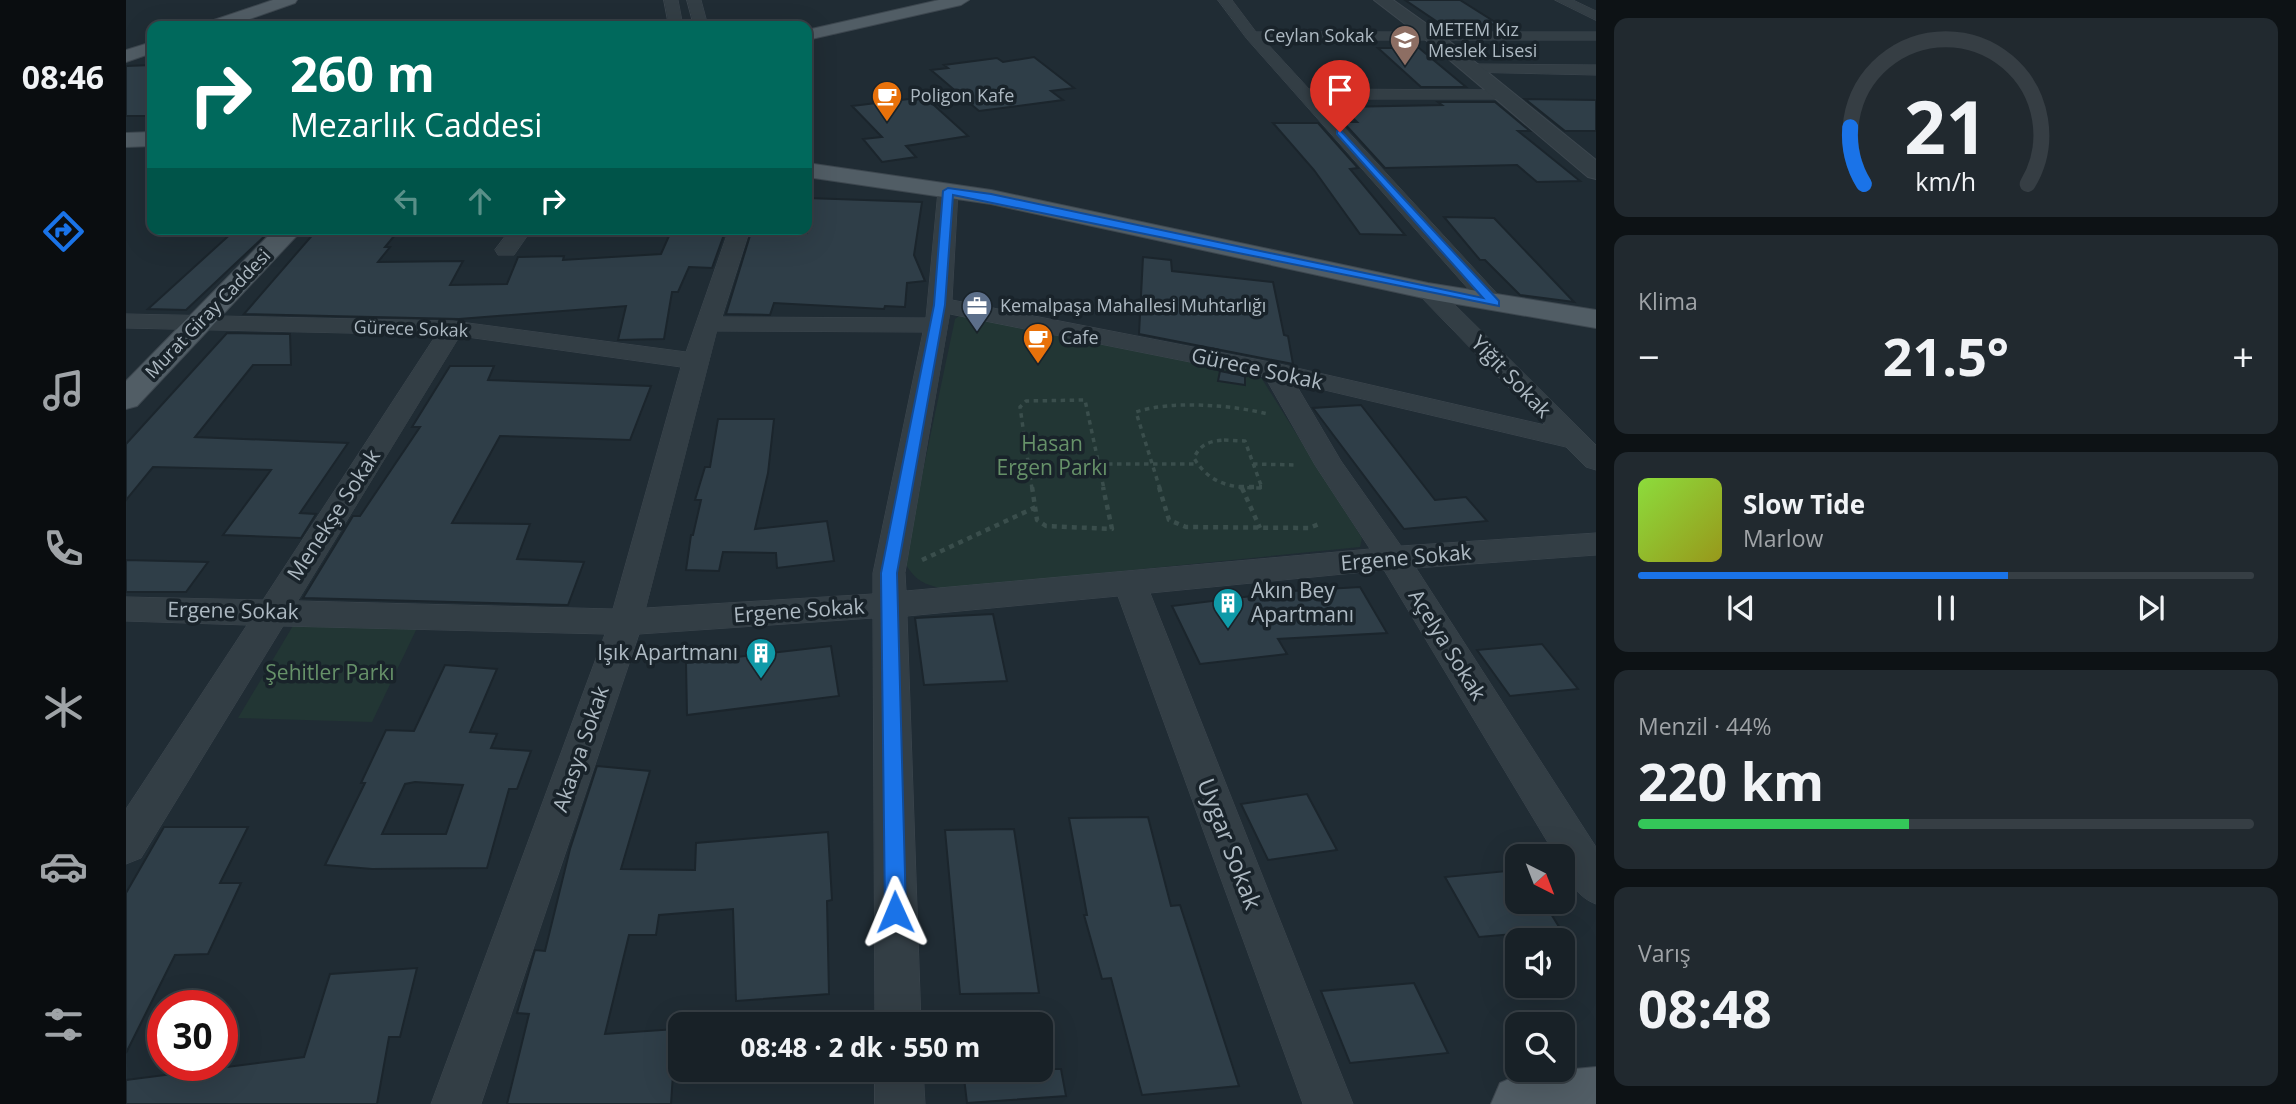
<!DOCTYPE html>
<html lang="tr">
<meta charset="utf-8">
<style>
:root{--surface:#182127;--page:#21292f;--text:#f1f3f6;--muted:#9fa3a7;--line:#363e44;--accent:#1a73e8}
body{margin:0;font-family:"Open Sans",sans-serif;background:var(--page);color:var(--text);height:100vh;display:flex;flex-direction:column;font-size:26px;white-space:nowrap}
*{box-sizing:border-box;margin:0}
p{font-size:23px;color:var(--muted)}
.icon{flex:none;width:38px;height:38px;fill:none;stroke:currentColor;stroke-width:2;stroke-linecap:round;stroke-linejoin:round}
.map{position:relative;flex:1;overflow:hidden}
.sheet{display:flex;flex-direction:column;gap:18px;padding:18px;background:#0d1215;width:700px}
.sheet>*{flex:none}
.guide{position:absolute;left:21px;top:21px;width:665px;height:214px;border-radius:14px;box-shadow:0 7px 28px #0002,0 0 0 2px var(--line);background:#00695c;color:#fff;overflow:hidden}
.needle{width:46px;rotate:138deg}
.buttons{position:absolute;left:1379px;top:844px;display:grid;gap:14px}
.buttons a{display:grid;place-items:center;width:70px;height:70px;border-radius:14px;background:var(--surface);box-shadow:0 7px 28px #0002,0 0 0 2px var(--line);font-size:35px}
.speed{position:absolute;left:21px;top:990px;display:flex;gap:14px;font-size:35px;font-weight:700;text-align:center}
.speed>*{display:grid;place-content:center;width:91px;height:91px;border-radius:50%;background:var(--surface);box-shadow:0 7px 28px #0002,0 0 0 2px var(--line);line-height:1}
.speed .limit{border:10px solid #d22;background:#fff;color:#111}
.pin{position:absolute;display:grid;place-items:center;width:60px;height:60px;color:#fff;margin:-72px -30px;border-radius:50% 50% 50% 0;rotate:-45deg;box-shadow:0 0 7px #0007}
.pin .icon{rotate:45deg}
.me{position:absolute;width:77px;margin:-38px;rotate:359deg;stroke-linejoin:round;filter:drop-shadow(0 0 5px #0008)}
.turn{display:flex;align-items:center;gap:24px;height:147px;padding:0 28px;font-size:32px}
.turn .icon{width:91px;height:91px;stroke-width:2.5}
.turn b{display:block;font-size:49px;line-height:60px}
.lanes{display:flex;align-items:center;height:66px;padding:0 28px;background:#0003;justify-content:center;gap:35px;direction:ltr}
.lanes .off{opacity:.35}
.big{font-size:52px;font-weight:700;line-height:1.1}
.sheet .widget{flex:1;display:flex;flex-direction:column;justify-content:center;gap:10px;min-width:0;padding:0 24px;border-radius:14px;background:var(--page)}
.sheet .dial{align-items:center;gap:0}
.dial svg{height:182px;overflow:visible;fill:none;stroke:var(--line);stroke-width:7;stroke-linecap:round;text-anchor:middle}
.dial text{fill:var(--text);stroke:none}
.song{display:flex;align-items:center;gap:21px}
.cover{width:84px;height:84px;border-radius:10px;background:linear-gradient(135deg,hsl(90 70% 55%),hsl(60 70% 35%))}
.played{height:7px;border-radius:4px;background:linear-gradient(90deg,var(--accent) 60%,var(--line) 60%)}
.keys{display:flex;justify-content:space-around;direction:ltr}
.heat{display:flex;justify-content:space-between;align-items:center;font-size:38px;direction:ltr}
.charge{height:10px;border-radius:5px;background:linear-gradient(90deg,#34c759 44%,var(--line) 0)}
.trip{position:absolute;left:542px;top:1012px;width:385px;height:70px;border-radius:14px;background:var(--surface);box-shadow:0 7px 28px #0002,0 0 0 2px var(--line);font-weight:700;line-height:70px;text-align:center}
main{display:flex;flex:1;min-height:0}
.dock{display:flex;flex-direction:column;width:126px;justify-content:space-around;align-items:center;background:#0a0d10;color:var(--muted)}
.dock .icon{width:49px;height:49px}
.dock .active{color:var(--accent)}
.dock b{font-size:32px;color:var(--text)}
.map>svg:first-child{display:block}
</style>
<main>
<nav class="dock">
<b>08:46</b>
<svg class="icon active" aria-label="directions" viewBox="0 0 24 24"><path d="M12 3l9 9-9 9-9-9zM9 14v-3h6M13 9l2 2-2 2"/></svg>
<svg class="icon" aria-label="music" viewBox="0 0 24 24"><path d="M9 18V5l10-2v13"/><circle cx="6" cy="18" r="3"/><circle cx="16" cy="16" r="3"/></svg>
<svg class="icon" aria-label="phone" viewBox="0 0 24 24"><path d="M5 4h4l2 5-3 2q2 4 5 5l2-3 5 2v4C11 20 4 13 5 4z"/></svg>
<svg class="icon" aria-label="climate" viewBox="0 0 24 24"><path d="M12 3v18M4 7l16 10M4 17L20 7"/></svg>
<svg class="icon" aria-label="car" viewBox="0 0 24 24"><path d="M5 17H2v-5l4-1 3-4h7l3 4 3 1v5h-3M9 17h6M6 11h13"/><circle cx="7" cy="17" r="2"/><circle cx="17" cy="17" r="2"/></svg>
<svg class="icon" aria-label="filters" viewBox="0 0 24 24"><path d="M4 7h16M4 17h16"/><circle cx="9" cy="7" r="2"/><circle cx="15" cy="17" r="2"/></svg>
</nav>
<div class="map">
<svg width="1470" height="1104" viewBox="0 0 1470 1104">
<rect width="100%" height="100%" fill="#202c34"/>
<path fill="#223634" d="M833,316H842L1128,374L1136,379L1236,538L1234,547L819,589C798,585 788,580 778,561L829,319Z
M168,624L291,628L246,722L112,718Z"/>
<path fill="#2f3e48" stroke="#1b252c" stroke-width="2" fill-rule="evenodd" d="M1279,0H1334L1372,24L1319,27Z
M1252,48H1293L1340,87H1295Z
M908,57L948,88L925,91L937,100L853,111L805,70L822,68L818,65L871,58L877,62Z
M26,65V116H0V66Z
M799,97L842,136L780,146L790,157L756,162L737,139L756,137L726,106Z
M1399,99L1470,100V131H1439Z
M1312,102H1369L1404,131H1392L1454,181L1411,182L1391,165L1259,168L1217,122H1231L1215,107L1316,105Z
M1147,123H1192L1232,168L1224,169L1279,235L1234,234L1188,170Z
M681,198L796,202L788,255L799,281L781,283L779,307L759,306L758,309L648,303L644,315L600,314L626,229L681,233Z
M1318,217L1368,218L1448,302L1394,295L1359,260H1354Z
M196,229H274L259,247H264L252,262L337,261L324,285L381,284L392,257L438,256L437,260L535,254L546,229H600L586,268L563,267L552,292H546L538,339L492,340L500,306L333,319L118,314L189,232Z
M109,230L144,231L60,310L22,309Z
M1017,257L1045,260L1046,271L1147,282L1158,335L1162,336L1167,364L1013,334Z
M101,333L164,334L165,365H127L69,437L222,443L174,513L190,514L175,538L97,535L145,470L27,467L0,500V444Z
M324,366H368L362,380L525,386L504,440L374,436L326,523L404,524L391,559L458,562L442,605L177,598L227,516H234L294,427H286Z
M1094,371L1119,376V385L1092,381Z
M1235,405L1309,500L1340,497L1361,521L1278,529L1187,408Z
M592,419H648L642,473L629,529L701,521L708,561L651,568L650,553L597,552L593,571L560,570L565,535H567L575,500H569L579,467H584Z
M0,560L82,562L60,592H0Z
M1234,587L1261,633L1152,639L1161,654L1074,664L1046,606L1166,591Z
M867,614L881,681L798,685L789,618Z
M1416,644L1452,689L1384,696L1351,650Z
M705,646L713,696L561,715L560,663Z
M319,665L371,669L344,732L371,734L365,748L405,751L391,789H383L361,868L246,869L199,865L239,783H235L260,730L288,731ZM289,782L337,785L320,834H256L279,784Z
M471,766L524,771L495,869L569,870L570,843L702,832L706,900L701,901L703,994L610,1001L607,909L533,915L530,935H503L479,1034L550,1029L545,1104H381L403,1014L391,1013L409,950L419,951L444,849Z
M1181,794L1211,850L1142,860L1115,804Z
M1022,817L1045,906L1054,905L1113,1086L1016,1095L985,978L976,979L958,915H961L943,818Z
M38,827H122L94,883H115L82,954L49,955L0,1053V893Z
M888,829L913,993L834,994L819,830Z
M1391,870V901H1417L1435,930L1353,937L1319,877Z
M291,968L274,1037H263L251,1104H0V1080L178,1057L204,974Z
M1288,983L1322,1053L1224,1063L1195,991Z
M837,1069H935L940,1096L841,1103Z"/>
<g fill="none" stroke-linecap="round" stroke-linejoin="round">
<g stroke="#3d474f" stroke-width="1">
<path id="minor" d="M538,0H552L557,26H543Z
M561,0H575L582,26H568Z
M1092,0H1106L1130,32H1470V40H1138L1183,89L1382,90L1384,94L1376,99H1192L1376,299L1380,304L1376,309H1360L1121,39Z
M1429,0H1447L1470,11V20Z
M1345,64L1470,65V75L1339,72L1337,69Z
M822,185L832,191L826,300L1149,363L1419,425L1294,296L1291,291L1294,286H1310L1470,445V470L1460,467L1440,447L1169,383L1215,461L1275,546L1470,533V555L1290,568L1470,847V904C1451,897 1437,877 1437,856H1430L1258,570L1024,593L1227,1104H1177L992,596L781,616L795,1024H749L747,618L513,634L355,1104H305L479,634L157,626L15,858L0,864V809L121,625L0,621V597L137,600L310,335L0,328V314L327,321L560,352L603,229H624L596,317L800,318L812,191ZM824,314L1139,377L1189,465L1244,549L780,591L779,573ZM591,331L797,332L747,573V594L520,608ZM334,336L555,367L487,609L172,601Z
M385,229H406L388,255H372L369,250Z
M749,1069H797L799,1104H749Z"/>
</g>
<g stroke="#3d474f" stroke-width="2">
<path id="tertiary" d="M1248,0H1267L1312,32L1470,160V179L1462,177L1300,40Z"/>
</g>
<g stroke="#3d474f" stroke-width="2">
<path id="primary" d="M147,0H171L169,3L104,26H79L82,22Z
M813,0H843L835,5L681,40V30Z
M26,42V53L0,62V50Z
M26,132V146L0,147V133Z
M681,163L865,190L1302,283L1470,310V328L1302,299L865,204L681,177Z
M149,229H177L11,406L0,409V381Z
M1470,1067V1104H1365L1374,1083L1395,1074Z"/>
</g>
<path stroke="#3a4e4c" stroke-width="3.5" stroke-dasharray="4.5 4.5" stroke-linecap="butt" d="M1098,440L1119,441L1136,488C1106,488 1084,485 1068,458C1074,444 1084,441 1098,440Z
M973,464H1071
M1127,464L1171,465
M906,489L894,407L900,401L959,400L978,489
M1034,489L1010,412C1046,400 1106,405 1142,414"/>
<path stroke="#3a4e4c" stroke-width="4.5" stroke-dasharray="5 5" stroke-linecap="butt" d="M906,487L911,520L920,526L986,529L977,487
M1033,487L1043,520L1060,527L1183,528L1196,523
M1113,487H1136
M1116,488L1134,528
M796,560L910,507"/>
<use href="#minor" fill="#333e45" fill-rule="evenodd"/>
<use href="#tertiary" fill="#333e45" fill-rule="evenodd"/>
<use href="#primary" fill="#515d65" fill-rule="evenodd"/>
</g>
<path fill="#1a73e8" stroke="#114b97" stroke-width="2" d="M1214,130L1373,301V306L827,195L819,305L771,573L780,912L777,919L769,923L762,919L759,912L755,573L808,305L817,191L822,188L865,194L1357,298L1211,134V131Z"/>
<defs>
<g id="school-pin" transform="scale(1.575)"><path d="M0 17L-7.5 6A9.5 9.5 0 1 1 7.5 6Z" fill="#8d6e63" stroke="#19232a"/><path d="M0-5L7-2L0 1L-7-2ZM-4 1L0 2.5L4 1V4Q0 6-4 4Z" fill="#fff"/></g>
<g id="cafe-pin" transform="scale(1.575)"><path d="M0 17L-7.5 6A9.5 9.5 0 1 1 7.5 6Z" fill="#e8710a" stroke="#19232a"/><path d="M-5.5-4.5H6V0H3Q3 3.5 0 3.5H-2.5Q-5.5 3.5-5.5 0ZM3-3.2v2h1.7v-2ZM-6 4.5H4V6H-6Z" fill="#fff"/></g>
<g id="office-pin" transform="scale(1.575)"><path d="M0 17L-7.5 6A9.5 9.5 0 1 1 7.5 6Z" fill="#5c6f8a" stroke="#19232a"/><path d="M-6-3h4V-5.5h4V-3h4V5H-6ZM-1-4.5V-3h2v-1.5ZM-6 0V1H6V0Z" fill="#fff"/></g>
<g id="building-pin" transform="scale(1.575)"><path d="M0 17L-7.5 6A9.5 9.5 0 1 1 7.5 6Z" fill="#0f9aa8" stroke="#19232a"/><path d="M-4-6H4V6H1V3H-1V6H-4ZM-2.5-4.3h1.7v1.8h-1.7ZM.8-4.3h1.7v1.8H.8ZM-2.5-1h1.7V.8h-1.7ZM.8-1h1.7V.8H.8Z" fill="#fff"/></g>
</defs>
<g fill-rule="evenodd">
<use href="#school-pin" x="1279" y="40"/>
<use href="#cafe-pin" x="761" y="96"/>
<use href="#office-pin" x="851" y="306"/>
<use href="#cafe-pin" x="912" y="338"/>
<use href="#building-pin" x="1102" y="603"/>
<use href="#building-pin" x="635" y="653"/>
</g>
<g text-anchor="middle" stroke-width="7" stroke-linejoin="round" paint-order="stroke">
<g font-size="18" fill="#adb9c2" stroke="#19232a" text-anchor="start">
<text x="1302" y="36">METEM Kız<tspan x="1302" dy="21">Meslek Lisesi</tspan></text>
<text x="784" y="102">Poligon Kafe</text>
<text x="874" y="312">Kemalpaşa Mahallesi Muhtarlığı</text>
<text x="935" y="344">Cafe</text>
</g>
<g font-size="18" fill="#adb9c2" stroke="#19232a">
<text x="1193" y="42">Ceylan Sokak</text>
<text transform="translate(82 314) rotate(-46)" y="6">Murat Giray Caddesi</text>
<text transform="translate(285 329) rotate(2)" y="6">Gürece Sokak</text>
</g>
<g font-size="21" fill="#adb9c2" stroke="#19232a">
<text transform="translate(1131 369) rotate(12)" y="7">Gürece Sokak</text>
<text transform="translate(1385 377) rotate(46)" y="7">Yiğit Sokak</text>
<text transform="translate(208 515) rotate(-57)" y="7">Menekşe Sokak</text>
<text transform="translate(1280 558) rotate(-5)" y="7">Ergene Sokak</text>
<text transform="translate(107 611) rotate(1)" y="7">Ergene Sokak</text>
<text transform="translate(673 611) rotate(-4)" y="7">Ergene Sokak</text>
<text transform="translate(1321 645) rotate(58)" y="7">Açelya Sokak</text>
<text transform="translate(455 749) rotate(-71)" y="7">Akasya Sokak</text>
</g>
<g font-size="21" fill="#669169" stroke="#19232a">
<text x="926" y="451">Hasan<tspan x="926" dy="24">Ergen Parkı</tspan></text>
<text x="204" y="680">Şehitler Parkı</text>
</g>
<g font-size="21" fill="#adb9c2" stroke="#19232a" text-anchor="start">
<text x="1125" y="598">Akın Bey<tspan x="1125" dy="24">Apartmanı</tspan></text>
<text x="612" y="660" text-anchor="end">Işık Apartmanı</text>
</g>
<g font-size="24" fill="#adb9c2" stroke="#19232a">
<text transform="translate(1103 844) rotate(69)" y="8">Uygar Sokak</text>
</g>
</g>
</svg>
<div class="buttons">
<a><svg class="needle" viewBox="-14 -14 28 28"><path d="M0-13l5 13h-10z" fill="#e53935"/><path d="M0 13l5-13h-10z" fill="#9fa3a7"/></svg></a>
<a><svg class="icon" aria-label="sound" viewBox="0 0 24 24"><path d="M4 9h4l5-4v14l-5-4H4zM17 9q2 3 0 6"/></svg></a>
<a><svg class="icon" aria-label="search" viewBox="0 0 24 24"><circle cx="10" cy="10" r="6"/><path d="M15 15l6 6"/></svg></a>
</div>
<div class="speed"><div class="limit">30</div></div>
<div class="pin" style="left:1214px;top:132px;background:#d93025"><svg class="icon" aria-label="arrive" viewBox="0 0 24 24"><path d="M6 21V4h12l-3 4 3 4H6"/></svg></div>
<svg class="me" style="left:769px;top:912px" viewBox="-20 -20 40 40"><path d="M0-17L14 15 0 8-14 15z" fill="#1a73e8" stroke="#fff" stroke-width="4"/></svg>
<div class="trip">08:48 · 2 dk · 550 m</div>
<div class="guide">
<div class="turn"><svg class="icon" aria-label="right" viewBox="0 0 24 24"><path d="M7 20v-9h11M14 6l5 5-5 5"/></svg><div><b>260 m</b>Mezarlık Caddesi</div></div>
<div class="lanes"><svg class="icon off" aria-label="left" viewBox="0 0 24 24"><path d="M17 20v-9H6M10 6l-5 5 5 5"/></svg><svg class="icon off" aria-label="ahead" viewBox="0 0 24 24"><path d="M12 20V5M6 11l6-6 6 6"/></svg><svg class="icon" aria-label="right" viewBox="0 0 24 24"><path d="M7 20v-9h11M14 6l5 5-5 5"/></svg></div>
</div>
</div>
<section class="sheet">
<div class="widget dial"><svg viewBox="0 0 100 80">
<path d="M14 69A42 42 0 1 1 86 69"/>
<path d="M14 69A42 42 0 0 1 8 44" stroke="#1a73e8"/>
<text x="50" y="56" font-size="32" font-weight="700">21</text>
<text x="50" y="72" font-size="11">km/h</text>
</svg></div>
<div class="widget"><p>Klima</p>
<div class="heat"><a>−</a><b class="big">21.5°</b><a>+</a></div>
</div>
<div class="widget">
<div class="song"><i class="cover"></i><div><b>Slow Tide</b><p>Marlow</p></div></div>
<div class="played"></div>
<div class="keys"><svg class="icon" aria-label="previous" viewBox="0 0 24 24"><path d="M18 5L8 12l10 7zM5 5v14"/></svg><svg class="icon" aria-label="pause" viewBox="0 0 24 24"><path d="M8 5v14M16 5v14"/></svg><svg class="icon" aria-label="next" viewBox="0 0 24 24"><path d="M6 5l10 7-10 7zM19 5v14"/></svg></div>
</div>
<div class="widget"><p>Menzil · 44%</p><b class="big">220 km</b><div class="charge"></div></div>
<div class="widget"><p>Varış</p><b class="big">08:48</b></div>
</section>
</main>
